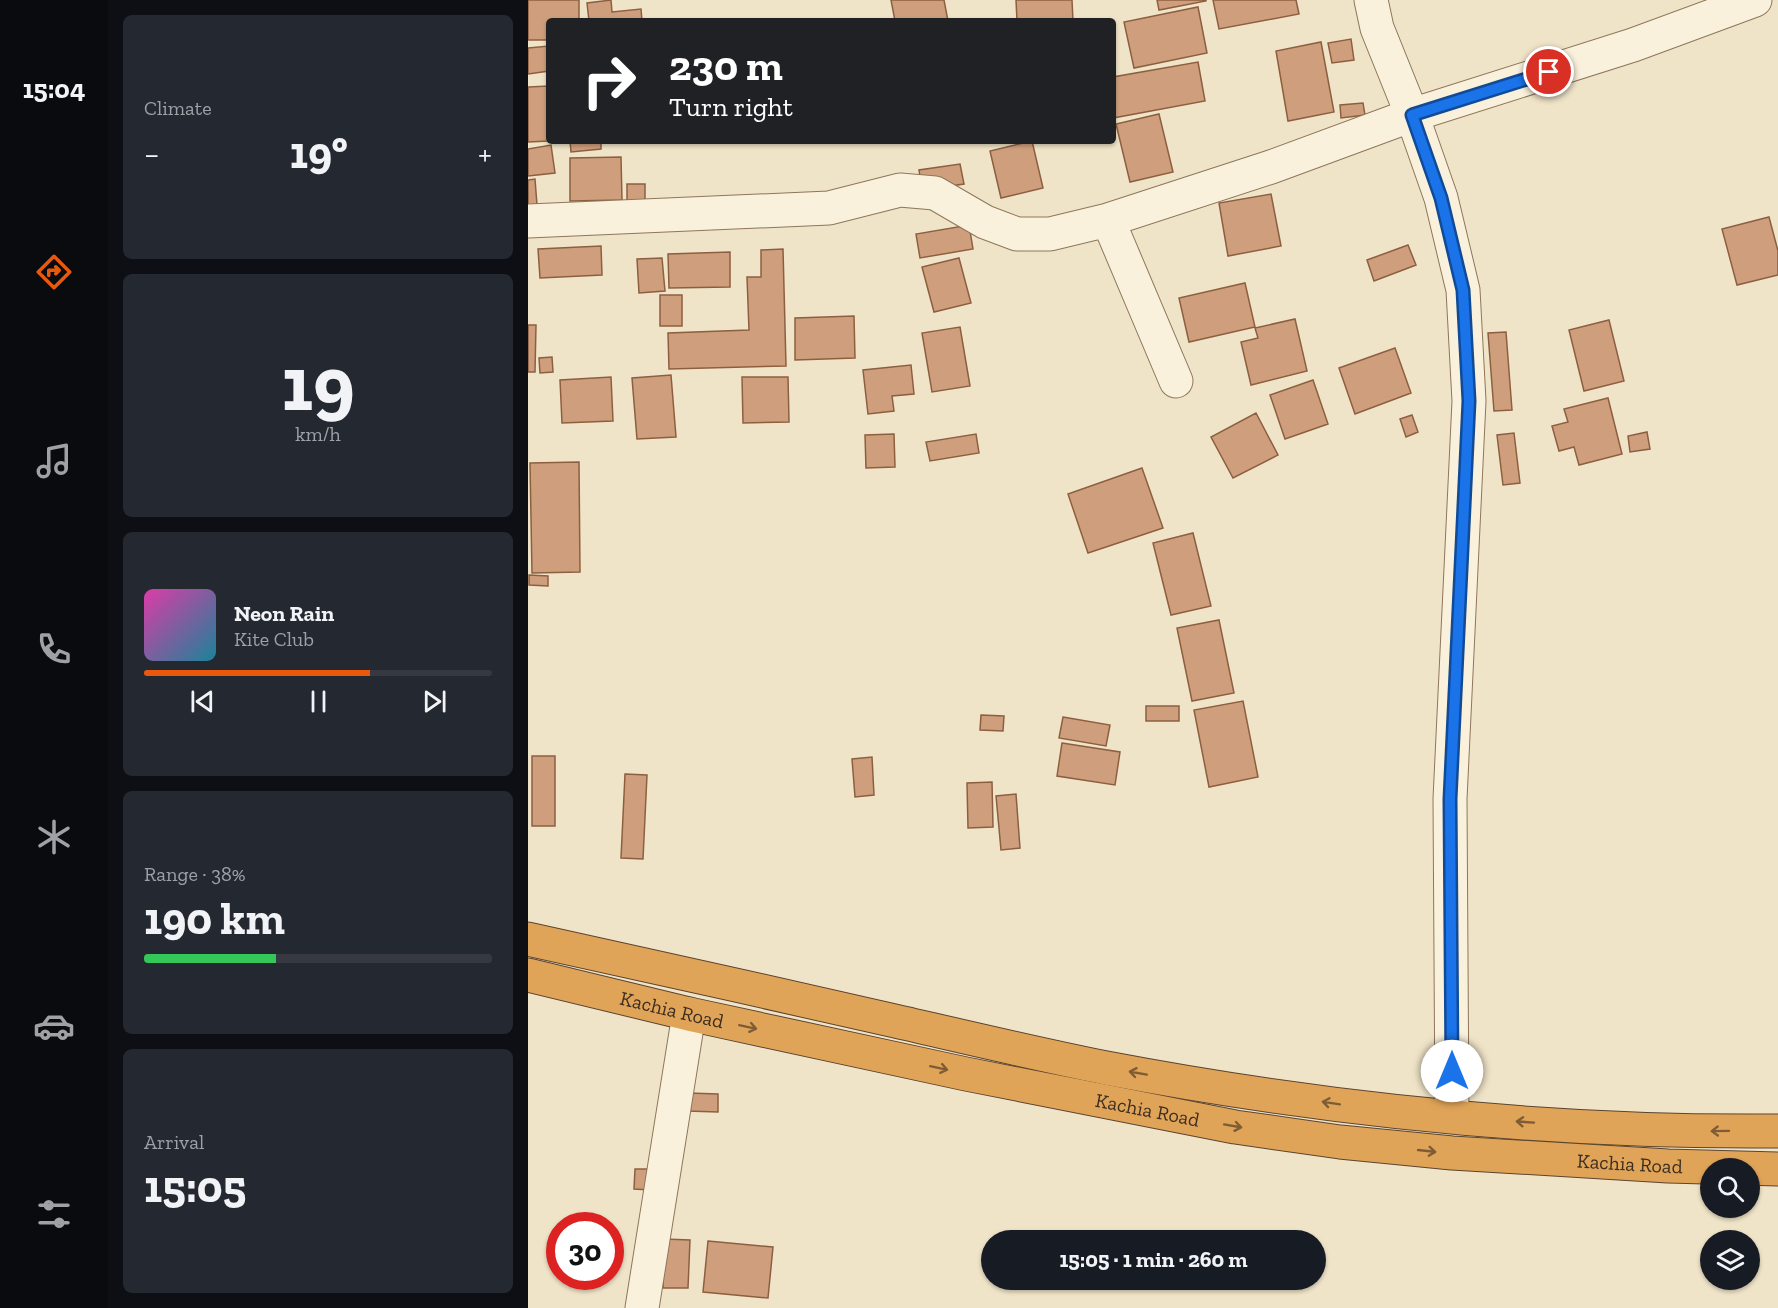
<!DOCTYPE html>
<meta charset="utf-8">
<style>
:root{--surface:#171b24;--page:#242831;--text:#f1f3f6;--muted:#9ea1a6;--line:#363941;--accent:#ea580c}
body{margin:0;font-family:"Zilla Slab",serif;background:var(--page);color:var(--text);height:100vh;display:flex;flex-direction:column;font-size:22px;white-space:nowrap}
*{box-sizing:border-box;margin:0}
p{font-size:20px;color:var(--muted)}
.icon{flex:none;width:33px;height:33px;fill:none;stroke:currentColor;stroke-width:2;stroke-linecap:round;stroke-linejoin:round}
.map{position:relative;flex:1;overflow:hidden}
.details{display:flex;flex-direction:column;gap:15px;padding:15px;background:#0d0f14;width:420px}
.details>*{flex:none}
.top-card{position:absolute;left:18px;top:18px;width:570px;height:126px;border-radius:6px;box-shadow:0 2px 4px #0004;background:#202124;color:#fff;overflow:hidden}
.fabs{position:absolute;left:1172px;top:1158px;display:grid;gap:12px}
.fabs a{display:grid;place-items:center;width:60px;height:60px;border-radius:50%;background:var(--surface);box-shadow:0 2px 4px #0004;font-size:30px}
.speed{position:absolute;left:18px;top:1212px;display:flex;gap:12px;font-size:30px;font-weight:700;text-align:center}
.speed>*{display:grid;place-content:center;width:78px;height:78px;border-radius:50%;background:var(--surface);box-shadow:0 2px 4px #0004;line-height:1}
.speed .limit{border:9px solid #d22;background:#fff;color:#111}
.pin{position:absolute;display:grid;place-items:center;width:51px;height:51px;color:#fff;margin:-26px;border:3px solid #fff;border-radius:50%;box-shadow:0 2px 6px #0007}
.me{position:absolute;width:66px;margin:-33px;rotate:0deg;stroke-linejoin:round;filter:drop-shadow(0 0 4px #0008)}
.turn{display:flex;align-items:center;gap:21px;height:126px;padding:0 24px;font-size:27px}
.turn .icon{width:78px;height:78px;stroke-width:2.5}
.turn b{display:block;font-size:42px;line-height:51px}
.big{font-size:45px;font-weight:700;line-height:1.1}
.details .widget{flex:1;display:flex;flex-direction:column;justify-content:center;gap:9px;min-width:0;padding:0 21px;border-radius:9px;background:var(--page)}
.details .dial{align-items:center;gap:0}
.dial b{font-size:78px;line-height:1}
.song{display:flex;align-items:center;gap:18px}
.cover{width:72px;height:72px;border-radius:9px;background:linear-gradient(135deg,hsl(320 70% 55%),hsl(190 70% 35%))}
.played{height:6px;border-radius:3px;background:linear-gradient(90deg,var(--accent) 65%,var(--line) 65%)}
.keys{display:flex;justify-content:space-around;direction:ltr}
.heat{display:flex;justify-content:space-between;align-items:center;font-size:33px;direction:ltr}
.charge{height:9px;border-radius:4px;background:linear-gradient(90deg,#34c759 38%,var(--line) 0)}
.trip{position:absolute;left:453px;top:1230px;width:345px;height:60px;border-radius:30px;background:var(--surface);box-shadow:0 2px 4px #0004;font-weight:700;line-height:60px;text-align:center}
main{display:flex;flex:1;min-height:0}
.tabs{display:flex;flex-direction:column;width:108px;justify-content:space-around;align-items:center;background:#090b0e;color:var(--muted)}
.tabs .icon{width:42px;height:42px}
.tabs .current{color:var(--accent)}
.tabs b{font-size:27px;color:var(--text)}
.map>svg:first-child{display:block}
</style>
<main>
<nav class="tabs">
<b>15:04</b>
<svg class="icon current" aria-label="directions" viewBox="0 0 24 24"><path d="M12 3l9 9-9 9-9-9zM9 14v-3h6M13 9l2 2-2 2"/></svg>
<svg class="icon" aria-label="music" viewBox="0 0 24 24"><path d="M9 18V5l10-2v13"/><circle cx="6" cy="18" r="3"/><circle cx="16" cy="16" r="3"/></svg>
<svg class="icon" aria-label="phone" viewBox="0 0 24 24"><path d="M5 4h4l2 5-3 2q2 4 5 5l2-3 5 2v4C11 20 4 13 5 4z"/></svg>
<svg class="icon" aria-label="climate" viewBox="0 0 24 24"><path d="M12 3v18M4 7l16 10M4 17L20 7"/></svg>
<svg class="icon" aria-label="car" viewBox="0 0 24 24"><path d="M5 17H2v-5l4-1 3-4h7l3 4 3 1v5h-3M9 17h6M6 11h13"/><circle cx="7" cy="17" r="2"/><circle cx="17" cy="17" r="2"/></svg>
<svg class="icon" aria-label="filters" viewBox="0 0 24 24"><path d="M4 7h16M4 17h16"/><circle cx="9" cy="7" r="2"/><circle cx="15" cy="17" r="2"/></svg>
</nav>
<section class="details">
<div class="widget"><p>Climate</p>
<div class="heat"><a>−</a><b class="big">19°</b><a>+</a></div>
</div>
<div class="widget dial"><b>19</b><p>km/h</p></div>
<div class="widget">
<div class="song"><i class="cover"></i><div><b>Neon Rain</b><p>Kite Club</p></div></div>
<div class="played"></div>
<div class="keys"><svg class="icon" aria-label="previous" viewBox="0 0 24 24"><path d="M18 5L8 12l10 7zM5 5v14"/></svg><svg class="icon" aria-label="pause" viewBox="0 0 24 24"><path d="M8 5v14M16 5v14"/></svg><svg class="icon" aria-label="next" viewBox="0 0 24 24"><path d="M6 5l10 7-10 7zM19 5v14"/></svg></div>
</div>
<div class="widget"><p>Range · 38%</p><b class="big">190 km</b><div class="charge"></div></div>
<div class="widget"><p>Arrival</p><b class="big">15:05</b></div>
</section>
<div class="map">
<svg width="1250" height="1308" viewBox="0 0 1250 1308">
<rect width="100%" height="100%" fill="#f0e4c8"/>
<path fill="#cf9f7d" stroke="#8d5f41" stroke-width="1.5" d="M0,0H51V21H21V40H0Z
M83,0L84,12L113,9L114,21H61L59,3Z
M363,0H416L420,21H367Z
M488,0H544L545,21H489Z
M629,0H678V1L631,10Z
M685,0H768L771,14L691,29Z
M670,7L679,53L606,68L596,22Z
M823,39L826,60L804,63L800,43Z
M793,42L806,112L760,121L748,51Z
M21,46V71L0,74V48Z
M670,62L677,101L585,118V77Z
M21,86V141L0,142V87Z
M835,103L837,115L813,118L812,105Z
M631,114L645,172L602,182L588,124Z
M42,141H73V149L43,152Z
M504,141L515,188L473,198L462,151Z
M23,145L27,173L0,176V149Z
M93,157L94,200L42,201V158Z
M432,164L436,184L394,190L391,170Z
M7,179L9,205L0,206V180Z
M99,184H117V204H99Z
M743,194L753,246L700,256L691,203Z
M1241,217L1250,251V275L1209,285L1194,229Z
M441,225L445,249L392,258L388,234Z
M880,245L888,265L846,281L839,260Z
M73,246L74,275L12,278L10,249Z
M255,249L258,366L141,369L140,333L221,330L219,277H233V250Z
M202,252V287L141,288L140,254Z
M134,258L137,291L111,293L109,259Z
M431,258L443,303L406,312L394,267Z
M717,283L727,327L661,342L651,298Z
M132,295H154V326H132Z
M326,316L327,358L267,360V318Z
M767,319L779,371L723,385L713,342L730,338L727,328Z
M1081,320L1096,381L1056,391L1041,330Z
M0,325H8L7,372H0Z
M432,327L442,386L404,392L394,333Z
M978,332L984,410L966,411L960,333Z
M867,348L883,393L827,414L811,368Z
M24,357L25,372L12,373L11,358Z
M383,365L386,394L364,396L366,411L340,414L335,370Z
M143,375L148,437L109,439L104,378Z
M83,377L85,421L34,423L32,380Z
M214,377H260L261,422L215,423Z
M785,380L800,424L757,439L742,395Z
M1080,398L1094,454L1051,465L1046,447L1031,451L1024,426L1040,422L1036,409Z
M728,413L750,455L705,478L683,437Z
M884,415L890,432L878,437L872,419Z
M1119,432L1122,449L1102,452L1100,436Z
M986,433L992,483L975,485L969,435Z
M366,434L367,467L338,468L337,435Z
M448,434L451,453L402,461L398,442Z
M51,462L52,572L4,573L2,463Z
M614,468L635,528L560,553L540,494Z
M665,533L683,606L643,615L625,543Z
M1,575L20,576V586L1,585Z
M691,620L706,693L664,701L649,628Z
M715,701L730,777L681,787L666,710Z
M618,706H651V721H618Z
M453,715L476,716L475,731L452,730Z
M535,717L582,725L578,746L531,738Z
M534,743L592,752L587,785L529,776Z
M4,756H27V826H4Z
M344,757L346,795L327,797L324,759Z
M97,774L119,775L115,859L93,858Z
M464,782L465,827L440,828L439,783Z
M488,794L492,848L473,850L468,796Z
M160,1093L190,1094V1112L159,1111Z
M107,1169H124L122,1190L106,1189Z
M136,1239L162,1240L160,1288H135Z
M180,1241L245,1247L240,1298L175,1292Z"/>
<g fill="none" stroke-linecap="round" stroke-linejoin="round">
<g stroke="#8d765c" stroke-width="35">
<path id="minor" d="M843,0L849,28L884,115L913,198L935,290L941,401L922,799L924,1116
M580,220L648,381
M0,221L301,208L372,190L407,193L457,222L489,234H522L580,220L743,167L884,115L1105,45L1227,0
M114,1308L161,1014"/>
</g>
<g stroke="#5b4430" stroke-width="35">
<g id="highway">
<path d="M0,939C122,966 245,993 367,1021C437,1037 508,1054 578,1068C799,1110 1026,1133 1250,1131"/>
<path id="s1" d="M0,975L161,1014L438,1074L707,1127L812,1142L924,1153L1140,1166L1250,1169"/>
</g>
</g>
<use href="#minor" stroke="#faf1dc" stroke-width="33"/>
<use href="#highway" stroke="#e0a458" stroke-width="33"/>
</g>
<defs><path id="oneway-shaft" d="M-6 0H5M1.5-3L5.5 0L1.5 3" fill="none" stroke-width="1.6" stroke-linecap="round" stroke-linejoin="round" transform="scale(1.5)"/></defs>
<g stroke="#7e5d36">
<use href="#oneway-shaft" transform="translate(220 1027) rotate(12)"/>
<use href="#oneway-shaft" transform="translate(411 1068) rotate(12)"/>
<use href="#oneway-shaft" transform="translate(610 1073) rotate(-170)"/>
<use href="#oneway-shaft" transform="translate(803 1103) rotate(-171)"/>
<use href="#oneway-shaft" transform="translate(997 1122) rotate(-176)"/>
<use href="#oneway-shaft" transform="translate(705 1126) rotate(10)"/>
<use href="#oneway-shaft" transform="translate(1192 1131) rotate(179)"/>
<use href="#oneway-shaft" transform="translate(899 1151) rotate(6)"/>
</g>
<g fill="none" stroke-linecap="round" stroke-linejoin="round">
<g stroke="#114b97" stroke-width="15">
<path id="route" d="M924,1071L922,799L941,401L935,290L913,198L884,115L1021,72"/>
</g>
<use href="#route" stroke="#1a73e8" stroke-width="10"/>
</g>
<g text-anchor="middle" stroke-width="6" stroke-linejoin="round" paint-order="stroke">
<g font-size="20" fill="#3d2e20" stroke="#f7eed8">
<text dy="7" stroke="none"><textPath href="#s1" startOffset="148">Kachia Road</textPath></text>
<text dy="7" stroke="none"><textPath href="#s1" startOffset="634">Kachia Road</textPath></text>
<text dy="7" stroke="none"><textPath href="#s1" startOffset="1120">Kachia Road</textPath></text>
</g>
</g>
</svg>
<div class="fabs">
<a><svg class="icon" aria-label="search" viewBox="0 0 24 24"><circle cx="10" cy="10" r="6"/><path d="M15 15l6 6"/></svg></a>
<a><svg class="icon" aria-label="layers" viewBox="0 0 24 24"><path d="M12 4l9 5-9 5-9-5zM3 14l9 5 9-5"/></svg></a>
</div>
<div class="speed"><div class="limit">30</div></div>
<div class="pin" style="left:1021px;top:72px;background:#d93025"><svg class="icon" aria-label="arrive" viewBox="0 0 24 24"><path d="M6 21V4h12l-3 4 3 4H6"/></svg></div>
<svg class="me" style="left:924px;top:1071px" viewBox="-20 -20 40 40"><circle r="19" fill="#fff"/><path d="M0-13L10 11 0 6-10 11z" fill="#1a73e8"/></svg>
<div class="trip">15:05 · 1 min · 260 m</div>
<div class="top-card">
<div class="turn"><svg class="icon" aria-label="right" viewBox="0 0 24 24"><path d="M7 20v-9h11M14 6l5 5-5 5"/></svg><div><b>230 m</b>Turn right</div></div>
</div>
</div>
</main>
